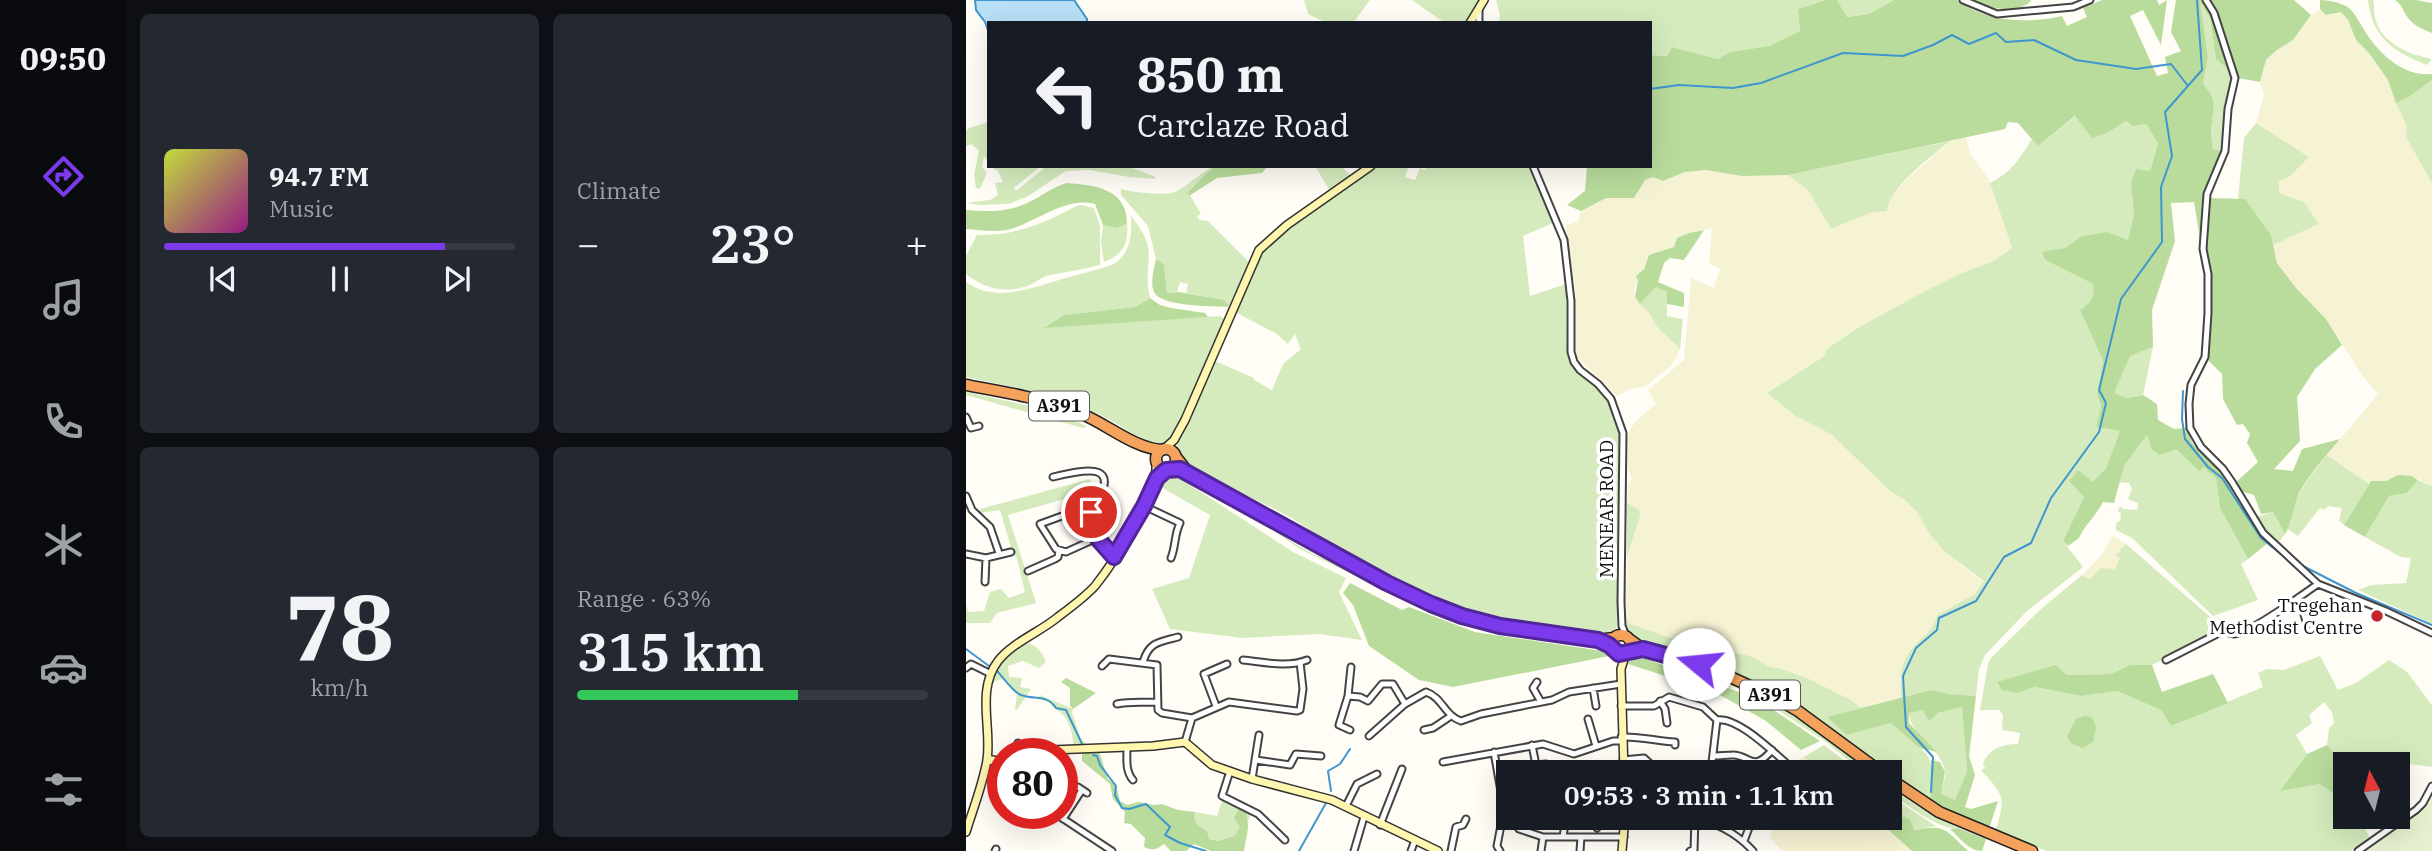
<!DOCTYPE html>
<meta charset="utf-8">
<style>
:root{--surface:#171b24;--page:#242831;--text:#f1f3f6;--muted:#9ea1a6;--line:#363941;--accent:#7c3aed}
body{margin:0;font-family:"IBM Plex Serif",serif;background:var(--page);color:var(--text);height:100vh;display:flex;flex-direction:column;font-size:26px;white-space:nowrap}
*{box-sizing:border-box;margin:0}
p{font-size:23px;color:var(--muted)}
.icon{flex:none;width:38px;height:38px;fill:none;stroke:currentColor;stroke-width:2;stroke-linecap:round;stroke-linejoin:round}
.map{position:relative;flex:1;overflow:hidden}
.panel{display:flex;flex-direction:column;gap:14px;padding:14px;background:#0d0f14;width:840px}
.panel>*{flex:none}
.hud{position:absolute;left:21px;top:21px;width:665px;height:147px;border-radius:0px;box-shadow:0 7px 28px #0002;background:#171b24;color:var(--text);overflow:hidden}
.needle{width:46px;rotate:353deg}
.tools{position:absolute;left:1367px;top:752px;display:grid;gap:14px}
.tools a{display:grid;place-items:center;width:77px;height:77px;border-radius:0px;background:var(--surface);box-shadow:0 7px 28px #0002;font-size:35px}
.speed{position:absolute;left:21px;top:738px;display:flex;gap:14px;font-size:35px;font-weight:700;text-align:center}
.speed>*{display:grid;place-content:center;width:91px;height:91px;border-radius:50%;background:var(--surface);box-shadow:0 7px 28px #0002;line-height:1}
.speed .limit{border:10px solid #d22;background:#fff;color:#111}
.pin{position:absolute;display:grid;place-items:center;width:60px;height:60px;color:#fff;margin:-30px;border:4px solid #fff;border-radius:50%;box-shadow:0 2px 7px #0007}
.me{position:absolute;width:77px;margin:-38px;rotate:287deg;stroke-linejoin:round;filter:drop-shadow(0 0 5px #0008)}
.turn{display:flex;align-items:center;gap:24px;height:147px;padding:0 35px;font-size:32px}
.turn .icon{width:91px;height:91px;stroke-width:2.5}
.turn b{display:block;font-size:49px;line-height:60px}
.big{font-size:52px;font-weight:600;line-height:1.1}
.panel .tile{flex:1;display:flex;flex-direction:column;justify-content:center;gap:10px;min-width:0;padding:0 24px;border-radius:10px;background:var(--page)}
.panel .dial{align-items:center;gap:0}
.dial b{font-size:91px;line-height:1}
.song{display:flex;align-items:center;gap:21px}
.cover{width:84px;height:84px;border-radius:10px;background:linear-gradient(135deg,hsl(70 70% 55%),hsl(310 70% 35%))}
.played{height:7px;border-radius:4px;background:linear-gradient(90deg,var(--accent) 80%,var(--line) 80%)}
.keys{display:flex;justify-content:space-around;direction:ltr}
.heat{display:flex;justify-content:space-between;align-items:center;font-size:38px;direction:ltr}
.charge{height:10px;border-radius:5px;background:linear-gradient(90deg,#34c759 63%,var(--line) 0)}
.panel .tiles{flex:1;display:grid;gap:14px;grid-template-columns:repeat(2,1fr)}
.trip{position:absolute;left:530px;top:760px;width:406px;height:70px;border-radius:0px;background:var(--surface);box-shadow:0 7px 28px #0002;font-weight:600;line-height:70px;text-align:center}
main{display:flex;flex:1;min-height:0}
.menu{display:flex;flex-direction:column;width:126px;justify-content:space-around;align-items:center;background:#090b0e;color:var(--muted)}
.menu .icon{width:49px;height:49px}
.menu .active{color:var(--accent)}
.menu b{font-size:32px;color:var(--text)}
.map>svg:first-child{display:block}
</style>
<main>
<nav class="menu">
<b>09:50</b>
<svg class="icon active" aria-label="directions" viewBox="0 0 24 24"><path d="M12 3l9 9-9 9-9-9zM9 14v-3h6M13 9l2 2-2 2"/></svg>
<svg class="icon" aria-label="music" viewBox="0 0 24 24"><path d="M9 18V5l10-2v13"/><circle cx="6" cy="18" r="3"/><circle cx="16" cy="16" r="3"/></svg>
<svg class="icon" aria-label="phone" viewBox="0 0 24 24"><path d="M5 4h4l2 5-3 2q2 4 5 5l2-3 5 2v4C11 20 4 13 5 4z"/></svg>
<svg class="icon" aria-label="climate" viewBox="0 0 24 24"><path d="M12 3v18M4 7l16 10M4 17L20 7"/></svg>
<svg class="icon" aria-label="car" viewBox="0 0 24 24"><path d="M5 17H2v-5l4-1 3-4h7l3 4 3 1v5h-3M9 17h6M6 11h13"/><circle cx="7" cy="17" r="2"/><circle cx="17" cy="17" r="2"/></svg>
<svg class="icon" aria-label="filters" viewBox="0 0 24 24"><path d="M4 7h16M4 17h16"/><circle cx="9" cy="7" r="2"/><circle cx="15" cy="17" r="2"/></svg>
</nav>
<section class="panel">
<div class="tiles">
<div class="tile">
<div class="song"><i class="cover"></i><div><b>94.7 FM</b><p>Music</p></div></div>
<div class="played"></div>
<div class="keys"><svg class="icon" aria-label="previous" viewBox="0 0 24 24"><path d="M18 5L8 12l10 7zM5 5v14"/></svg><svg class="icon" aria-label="pause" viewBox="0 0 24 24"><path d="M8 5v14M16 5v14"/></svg><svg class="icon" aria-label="next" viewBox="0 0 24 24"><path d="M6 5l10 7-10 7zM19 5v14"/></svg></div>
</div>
<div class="tile"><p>Climate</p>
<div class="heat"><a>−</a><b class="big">23°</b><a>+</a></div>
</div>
<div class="tile dial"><b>78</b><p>km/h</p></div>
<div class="tile"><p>Range · 63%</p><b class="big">315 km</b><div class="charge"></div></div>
</div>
</section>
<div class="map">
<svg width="1466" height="851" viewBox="0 0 1466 851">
<rect width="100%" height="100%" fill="#fffdf5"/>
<path fill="#f6f3d4" d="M1354,9L1360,15L1376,12L1382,20L1390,40L1403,53L1422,80L1441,124V139L1466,183V486L1446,476L1432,475L1420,481H1405L1403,484L1361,455L1412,394L1398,378L1360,319L1330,288L1311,263L1307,245L1352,224L1338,202L1313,193V181L1343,157L1290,123L1298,95L1294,82L1300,61L1311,50L1327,40L1345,15Z
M1000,137L1004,153L1023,180L1046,248L1026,262L1003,270L963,289L895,326L862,348L858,357L802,393L830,416L866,435L925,492L938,498L951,512L963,533L994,564L1018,582L1009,594L971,615L967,629L945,649L934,681L935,698L895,708L885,700L843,679L813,668L804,667L785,656L734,648L659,622L661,557L675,515L671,509L661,503L662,485L666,479L662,469L661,437L668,423L690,404L682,390L718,360L725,278L748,288L754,269L743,263L746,228L723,233L711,238L708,247L683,255L668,291L669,297L684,314L690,326L714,349L706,365L680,386L664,389L651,396L610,356L609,282L606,277L600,225L612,222L615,211L640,198H668L679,180L687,177L698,181L719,172L740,170L776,176L822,175L842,189L865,229L904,213L921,211L922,201L941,179L984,141Z
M1147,535L1160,544L1149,554L1154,558L1149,570L1124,579L1116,575L1135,556Z
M838,757L855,772H805Z
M810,817H908L946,851H816L804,838Z"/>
<path fill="#d5ebbd" d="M338,0H404L387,23H361L342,14Z
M446,0H513L500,23H479Z
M530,0H860L832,9L834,31L803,46L764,52L752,59L706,47L701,56L684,55V23H533L534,15Z
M871,0H928L903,14L881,17Z
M1233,0L1244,18L1250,59L1264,71L1265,78L1255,151L1247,149L1245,132L1248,104L1246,96L1237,83L1242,58Z
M1402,0H1407C1409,6 1407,11 1409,17C1414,43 1444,55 1466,59L1461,65C1428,52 1406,38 1402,0Z
M1466,80V183L1441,139L1440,124L1430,103L1443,97Z
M1110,116L1143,132L1160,121L1180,124L1192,142L1184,171L1165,183L1168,214L1162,240L1114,237L1099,248L1076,253L1079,260L1127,284C1129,298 1125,302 1114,310L1137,361L1131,394L1135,406L1130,427L1154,431L1140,468L1127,483L1112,470L1118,497L1097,541L1117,567L1061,611L1019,655L1013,669L1010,696L984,694L965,690L935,698C934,681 934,664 945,650C956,635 966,635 971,615L1009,594L1018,581L978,551L963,533L951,512L938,499L925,492L866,435L830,416L801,393L857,357L862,348L895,326L963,289L1003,270L1026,262L1046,248L1024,183C1045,173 1054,158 1066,139L1072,146Z
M23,122V164L18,156L16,167L21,173L14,189L10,188L8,175L13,151L6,144L0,146V131L3,128Z
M1290,123L1343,157L1324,176L1313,181V193L1338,202L1353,224L1307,245L1305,235L1279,200L1272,199L1278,138Z
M984,141C966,156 923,187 921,211L904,213L865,229L842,190L822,175Z
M24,166H46L47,169L51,166H75L48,188L50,191L81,166H160L188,176L190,179L163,177L124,170L100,171L62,196L43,204L13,205L0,203L24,200L32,195L29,183L37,182L32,171Z
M248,166L222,192L235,214L231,216L233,220L242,221L283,262L263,305L258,300L220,293L222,284L214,282L211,292L201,293L198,264L190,259L182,226L155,195V189C165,192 202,197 211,191C224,184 234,173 248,166Z
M349,166H375L385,176L364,191Z
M409,166H443L439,177L449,180L454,168L459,170L461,166H562L587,223L557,236L564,296L600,284C601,301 598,351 605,363C611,372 621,377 629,384C641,395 648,411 651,426C659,462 653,517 650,554C648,579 657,605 650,629L638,635L539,620L477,604L359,542C329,515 292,502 256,484C245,478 227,471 219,461C214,456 212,448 211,442L249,361L288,378V380L306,390L317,364L335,349L329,334L322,344L311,334L271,313L270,308L294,255L299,248L342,213Z
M115,205L128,208L134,226V265C117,269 101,272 84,275C77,276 70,282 64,285C41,294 18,289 0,274V256L11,235C41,236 69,227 95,214C103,210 107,207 115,205Z
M165,216C196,254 175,261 184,298L169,307L98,315L78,327L254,316L258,319L209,432L203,440L191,445C169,438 150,421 128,412C86,394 44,386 0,377V282C28,302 59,290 90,281C109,275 129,271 148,264C165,252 166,235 165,216Z
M159,223H161C163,243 157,255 138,262L135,242L137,225L151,228Z
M690,287L701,292V316L717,319L714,349L690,326L684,314L674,304Z
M1187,347L1177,395L1162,398L1147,393L1164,356Z
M0,392L78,409L121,426L117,428L0,395Z
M1181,435L1186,450L1210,449L1234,472L1237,467L1250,478L1254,508L1282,559L1275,564L1292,600L1247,616L1166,538L1150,530V523L1154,521L1155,513L1152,512L1154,506L1157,509L1171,510L1172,503L1162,499L1166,489L1163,483L1153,482L1158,466Z
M1361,455L1403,484L1378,525L1373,521L1376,508L1362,506L1358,510L1354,508L1332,536L1322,529C1325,499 1343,478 1361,455Z
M207,474L327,552L380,578L373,592L396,640L353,634L277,638L204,629L186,589L223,578L244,515L193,486L199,475Z
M223,477L305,523L326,542L349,555L391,572L459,607L490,618L633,645L625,647L572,639L498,624L465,613L334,549L290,519L229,485Z
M124,479L127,491L42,515L70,603L31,613L24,623H0V604L2,612L18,611L24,592L35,589L43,598L59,592L51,558L47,554L34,510L14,513V509Z
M1452,480L1466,486V624L1392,590L1406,585L1440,583L1445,558L1435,557L1399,537L1423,496L1441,493Z
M661,503L672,509L675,514L661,557Z
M1307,512L1319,534L1312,543L1299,530L1290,517Z
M1160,544L1250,622L1253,631L1186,665H1164L1145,674L1101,675L1090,665L1051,693L1067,687L1115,696L1151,691L1195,710L1205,726L1297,687L1292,673L1301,669L1318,670L1354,656L1372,690L1390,683L1423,660L1441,672L1466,705V767L1407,759L1405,765L1379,766L1361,745L1363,728L1368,723L1366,712L1358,702L1343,715L1346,723L1330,735L1341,754L1315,790L1354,784L1379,800V817H1393L1404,838L1385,851H1081L1029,832C1040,798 1039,796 1015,770L1019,768L1017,763C1024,748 1037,744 1052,744L1054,733L1036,730L1037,715L1033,710H1014L1022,664L1025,658L1075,609L1116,575L1124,579L1135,568L1149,569L1154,558L1149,555Z
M659,622L734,648L785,656L804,667L813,668L843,679L885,700L895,708L862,717L881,735L925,723L953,748C971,756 965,785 965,802L924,775V772H920L846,713L787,681L721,654L673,642L659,627Z
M61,643C71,645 77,653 80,662L73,668L57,661L42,666L43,677L56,678L54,687L65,689L51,710L49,709L51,695C45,690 42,683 36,679L31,680L23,687C29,665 43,656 61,643Z
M677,653C700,659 723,665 745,673C804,694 857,732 905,772H897L860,742L803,704L764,685L728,671L686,658Z
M74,695L107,709L106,713L115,739L123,746L107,747C108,737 103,720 96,714C90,709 87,709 83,702L70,698Z
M996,707L1001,771L989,800L975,794C976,787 980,777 979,771C974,746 944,736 943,712L957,710L972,713Z
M858,745L893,772H855L838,757Z
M924,787L948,804L992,828C974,831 940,804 924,793Z
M924,796L970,826L947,830L944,819L924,813Z
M257,798L269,807L271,804L286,812L282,821L281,838L252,841L242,839L241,831C232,826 227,823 229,812L251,816Z"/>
<path fill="#b9dc9c" d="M860,0H871L881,17L903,14L928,0H991C1019,22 1062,24 1096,16L1101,26L1121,17L1117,8L1136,0H1191L1193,5L1201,0L1195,45L1177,10L1164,16L1191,76L1202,73L1199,57L1215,51L1205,32L1210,0H1328L1345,15L1327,40L1311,50L1300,60L1294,82L1272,78L1250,59L1244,18L1234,2L1242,58L1237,83L1246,96L1248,104L1245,132L1247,149L1255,151L1238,194L1234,239L1228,202L1205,203L1209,241L1186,310L1187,347L1164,356L1148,393L1162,398L1177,395L1191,404L1192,420L1208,429L1220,428L1227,444L1258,474L1302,543L1282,559L1254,508L1250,478L1237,467L1234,472L1210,449L1194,455L1186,450L1181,435L1158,466L1148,503L1137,502C1130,516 1118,526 1113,538L1102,546L1097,541L1118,497L1103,481L1112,470L1127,482L1140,468L1154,431L1130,427L1135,406L1131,394L1137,361L1114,310C1125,302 1129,298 1127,284L1079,260L1076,252L1099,248L1114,237L1141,232L1162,240L1168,214L1165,183L1170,169L1184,171L1192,143L1180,124L1167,126L1160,121L1143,132L1126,138L1109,116L1072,146L1052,123L1042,122L1039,129L822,175L776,176L740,170L719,172L697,181L687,177L679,180L668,198H640L615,211L601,205L619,191L621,166H684V55L701,56L706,47L752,59L764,52L803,46L834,31L832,9Z
M1005,0H1065V1C1049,16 1024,8 1005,0Z
M1354,0C1363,0 1372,2 1380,6C1388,11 1392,20 1397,28C1411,52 1436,77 1466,74V80L1443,97L1430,103L1422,80L1403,53L1390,40L1382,20L1375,12L1360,15L1354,9Z
M1429,0H1450L1466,3V33C1456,29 1446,25 1440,15C1436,9 1436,5 1429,0Z
M248,166H302L296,173L251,178L223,196L222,192Z
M101,183C127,185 161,188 161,223L151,228L137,225L129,204C101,196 71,221 45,229C30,233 15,230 0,229V210C20,212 43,212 61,203C75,197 86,187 101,183Z
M1244,198L1279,199L1305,235L1311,263L1330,288L1360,319L1376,345L1349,369L1331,397L1334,441L1308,469L1327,471L1336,449L1374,439C1361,455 1346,471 1336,488C1327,501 1326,525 1319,534L1307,512L1295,514L1288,495L1277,492L1270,482L1292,462L1281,443L1284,434L1277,424L1271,425L1257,399L1256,374L1242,360L1246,271L1240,249Z
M738,230L718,260L704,258L698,263L692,282L718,293V307L701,304V292L690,287L674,304L669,297L672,281L670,276L678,269L683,255L708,247L711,238L723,233Z
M190,259L198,264L201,293L213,292L258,300L263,305L262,307C247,306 195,307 188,292C184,284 188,268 190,259Z
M184,298L194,305L205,308L239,313L242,317L77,328L98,315L169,307Z
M1432,475L1446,476L1452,480L1441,493L1423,496L1399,537L1378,525L1405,481H1420Z
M384,583L436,610L443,607L509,632L636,651L643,656L487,687L453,680L403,646L387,605L377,593Z
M674,657L776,693L803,707L854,741L835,750L800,721L749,692L662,664L665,659Z
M1090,665L1101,675L1145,674L1164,665H1186L1196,692L1247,674L1262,703L1205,726L1195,710L1151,691L1115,696L1068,687L1051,693L1036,690L1031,682Z
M100,678L130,693L107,709L104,706V688L95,682Z
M965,690L984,694L1010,696L1003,756L1009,775L999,807L1005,809L1032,801L1023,829L970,806L965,802V760L974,762L979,772L975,794L989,800L1001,771L996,707L972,713L963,721L957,710L943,713V723L971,752L953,748L925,723L881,735L861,717Z
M1118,716L1126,717L1130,727L1127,742L1117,748L1106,744L1101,737L1110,719Z
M1361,745L1379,766V800L1353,784L1314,791L1341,754Z
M116,751H133L142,779L150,785L154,801L161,805L173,802L188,805L196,804L212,810L229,812C227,823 232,826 241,831L243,839L252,841L269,836L274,827L268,818L273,808L280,812L282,827L278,851H245L228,844L220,851H205L198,844C190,850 187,851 178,847L179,838L165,824L158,823L159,812L147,799L144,784L116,761Z
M924,813L944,819L948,830C981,824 979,830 1002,851H946L909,818L924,817Z
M992,828L1020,839L1016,851C1003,851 993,837 984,829Z"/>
<path fill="#e6f2cf" d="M1466,797V851H1399L1447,816Z"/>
<path fill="#b9e0f7" stroke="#3f96cf" stroke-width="2" d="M9,0H108L121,19V23H23V33L19,22L10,10Z"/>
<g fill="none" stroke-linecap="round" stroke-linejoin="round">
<path stroke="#3f96cf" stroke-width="2" d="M684,89L713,85L767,88L795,83L877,53L937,56L967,45L986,35L1003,44L1030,33L1040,42L1068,40L1110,60L1170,69L1205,64L1222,86
M1217,391L1216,419L1219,439L1242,467L1256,478L1295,538L1326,563
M1339,567L1390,593L1466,625
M0,649L23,666
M31,671C38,678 46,691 55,695C68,700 81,694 90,708L100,710L117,746
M127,755L131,756L134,765L150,786L149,795L156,808L163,809L180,804L204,827L199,835L214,843L240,851
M365,791L362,771L374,764L384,749
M965,792L967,757L940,727L937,676L950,648L971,630L973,618L1010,601L1038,557L1065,543L1085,498L1133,432L1140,403L1133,390L1155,299L1196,242L1195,187L1206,156L1199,112L1236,70L1231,0
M333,851L360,803"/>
<g stroke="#444" stroke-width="9">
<path id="street" d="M997,0L1031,14L1107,7L1124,0
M1240,0L1248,13L1269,78L1262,109L1259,151L1241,194L1237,249L1242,274V313L1239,357L1225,385L1223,404L1224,428L1235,447L1257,469L1266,482L1297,533L1352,584L1420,611L1466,633
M513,9V23
M567,166L598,240L605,301V352L608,362L614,370L632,384L645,399L657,433L655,602L656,626L660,636
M0,417L5,428L13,426
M87,477C124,468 158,462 125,512L132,539L148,557
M0,496L6,510L24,527L33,553
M178,506L214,523C208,535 210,546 205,558
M107,512L74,524L90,549L100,552L131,538
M0,554L20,558L45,552
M62,571L89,559L92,557L93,551
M19,582L20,558
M1333,597L1341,625
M277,660C297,662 322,668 341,660
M1200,660L1257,631C1261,632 1264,634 1268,634C1284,634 1337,594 1352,584
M177,662C183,642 193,642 212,637
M136,666L143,659L191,665L192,710L196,713L226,718
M0,668L5,664L25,674
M571,682L567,688L575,702
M627,688L630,706
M382,696L385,667
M694,701L699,709L701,723
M151,704C165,701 177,703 191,702
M250,706L238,674L261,664
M655,706H688L703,697L737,707L751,720L746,762
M622,719L630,746
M751,720C770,716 805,750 819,762
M384,730L373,725L382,696L394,697L402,701L416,684H427L439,704
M458,730L467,728L485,716
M403,736L439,704L460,692C476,697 479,716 495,721L515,714L586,700L603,692L655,684
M655,737C674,736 690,741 709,742V745
M219,742L226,718L263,702L331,711L334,710L337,689L334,662
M52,743L58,754
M566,745L570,765L580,764
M161,747C161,758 159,771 167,780
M528,752L537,803L542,815
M749,756C755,756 760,755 766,755C784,754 786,774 806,750
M290,760L324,765L330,754L355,756
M657,760L678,758L689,768L704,770
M477,762L577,744L608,754L647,741H655
M264,771L256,796L292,814L319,840
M286,779L293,735
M112,787L121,793
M380,806L391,784L411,774
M90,814L146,851
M49,816L60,819
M544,817L553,829L577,837H658
M725,817C748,821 772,834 787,851
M97,819L116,790
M414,825L436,769
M631,828L632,817
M597,837L600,817
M778,841L787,817
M29,851L30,849
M388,851L398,817
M445,851L449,840
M485,851L490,827L497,825L500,819
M534,851L531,846L535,825L542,815
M575,851L577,837
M614,851L615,837
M724,851L728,850L729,818
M1392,851L1450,810L1457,803L1466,786"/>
</g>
<g stroke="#333" stroke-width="10">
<path id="secondary" d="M504,23L518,0
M198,449L208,440L219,420L293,250L321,225L405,166
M68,754L85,750L187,746L219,742L246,765L286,779L366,800L472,851
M21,759L37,762
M658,772L655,669L660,653
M0,832C7,809 17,784 21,760C26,728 10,690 32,661C47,642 74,632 92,617C104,608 119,597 129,586C148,562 193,493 190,463
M656,851L659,817"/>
</g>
<g stroke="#222" stroke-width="13">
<path id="highway" d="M0,385C39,392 80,399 116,414C142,425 168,448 196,450
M190 459a10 10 0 1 1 20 0a10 10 0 1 1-20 0Z
M210,457L221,471L243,484L421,583L465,604L496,616L534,626L632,640L648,638
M645 645a10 10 0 1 1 20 0a10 10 0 1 1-20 0Z
M663,639L677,649L749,670L808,697L832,711L915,772
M924,779L973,812L1066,851"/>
</g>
<use href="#street" stroke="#fff" stroke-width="5"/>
<use href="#secondary" stroke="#fff6b0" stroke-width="7"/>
<use href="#highway" stroke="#f5a25d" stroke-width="10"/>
</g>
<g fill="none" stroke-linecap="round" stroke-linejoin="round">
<g stroke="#51269a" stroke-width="18">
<path id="route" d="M125,512L132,539L148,557L178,506L191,478L200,470L214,469L421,583L465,604L496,616L534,626L632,640L643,645L653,654L677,649L733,664"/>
</g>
<use href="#route" stroke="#7c3aed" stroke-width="12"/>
</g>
<circle fill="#c4262e" stroke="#fff" stroke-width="2.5" cx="1411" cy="616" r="7"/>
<g text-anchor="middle" stroke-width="7" stroke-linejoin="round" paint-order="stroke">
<g fill="#fff" stroke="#585858" stroke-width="2">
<rect x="63" y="391.5" width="60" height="29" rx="5"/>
<rect x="774" y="680.5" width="60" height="29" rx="5"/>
</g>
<g font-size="18" font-weight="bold" fill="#111">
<text x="93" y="412">A391</text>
<text x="804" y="701">A391</text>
</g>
<g font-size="19" fill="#111" stroke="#fff">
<text transform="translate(640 509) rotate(-90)" y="7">MENEAR ROAD</text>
</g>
<g font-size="19" fill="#111" stroke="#fff" text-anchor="end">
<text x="1397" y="612">Tregehan<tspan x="1397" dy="22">Methodist Centre</tspan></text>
</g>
</g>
</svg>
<div class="tools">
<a><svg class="needle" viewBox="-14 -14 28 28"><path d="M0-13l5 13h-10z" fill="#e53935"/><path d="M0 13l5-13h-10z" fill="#9ea1a6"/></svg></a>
</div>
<div class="speed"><div class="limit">80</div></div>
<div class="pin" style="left:125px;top:512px;background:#d93025"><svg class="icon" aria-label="arrive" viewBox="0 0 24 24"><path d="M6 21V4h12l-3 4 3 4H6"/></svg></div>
<svg class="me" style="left:733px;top:664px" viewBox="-20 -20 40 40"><circle r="19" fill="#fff"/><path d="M0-13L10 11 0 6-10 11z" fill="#7c3aed"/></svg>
<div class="trip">09:53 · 3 min · 1.1 km</div>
<div class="hud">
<div class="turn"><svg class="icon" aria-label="left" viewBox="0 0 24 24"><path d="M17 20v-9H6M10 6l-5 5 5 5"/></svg><div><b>850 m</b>Carclaze Road</div></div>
</div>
</div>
</main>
